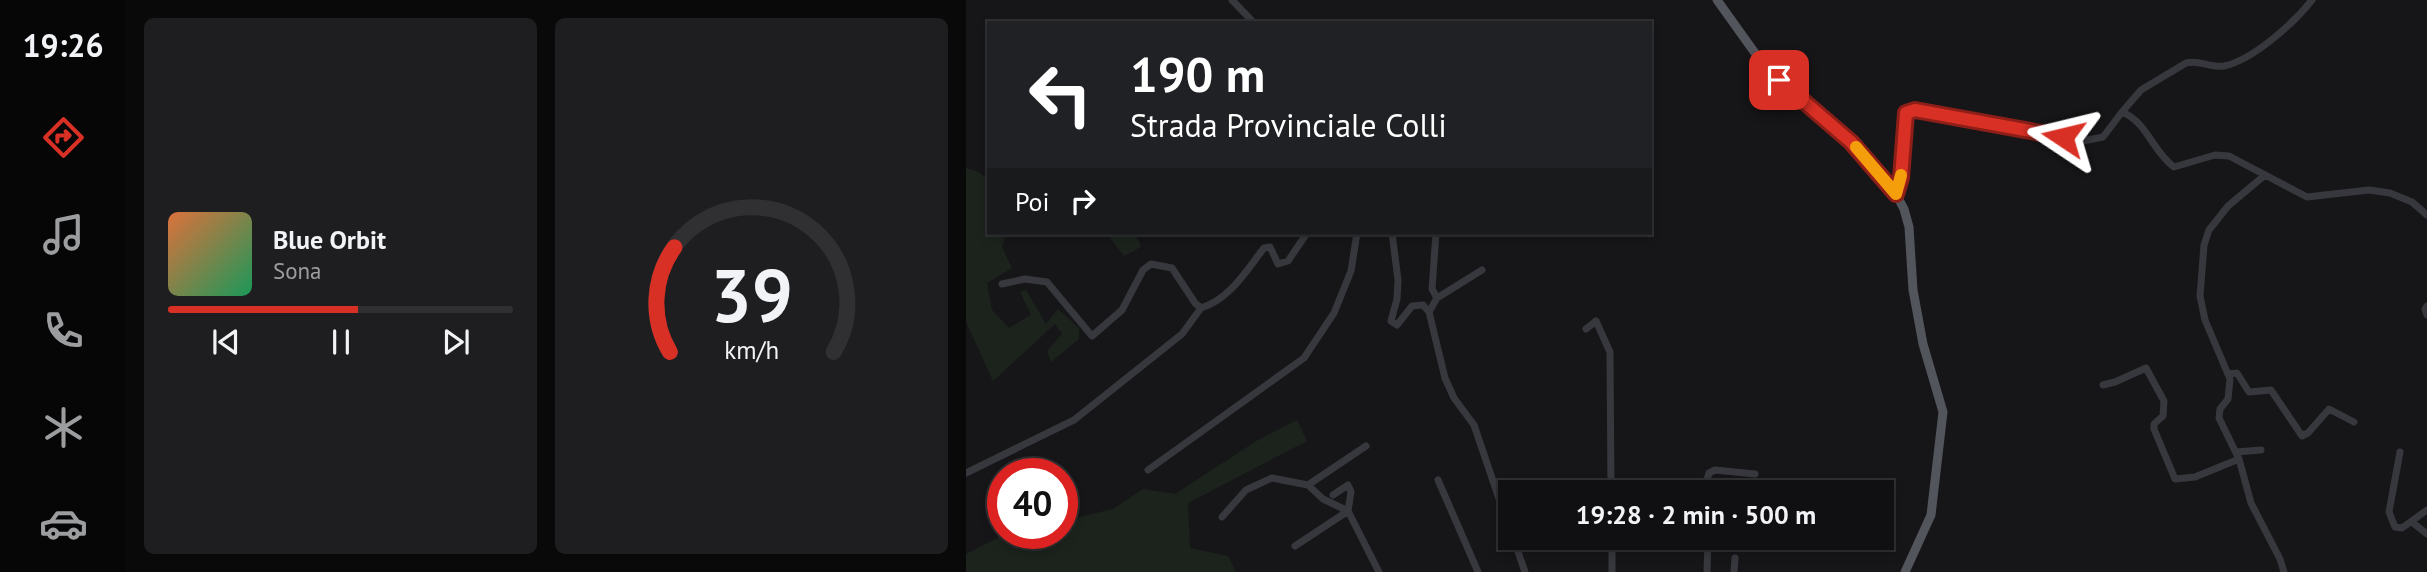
<!DOCTYPE html>
<html lang="it">
<meta charset="utf-8">
<style>
:root{--surface:#101012;--page:#1e1e20;--text:#f1f3f6;--muted:#9c9d9f;--line:#303032;--accent:#d93025}
body{margin:0;font-family:"PT Sans",sans-serif;background:var(--page);color:var(--text);height:100vh;display:flex;flex-direction:column;font-size:26px;white-space:nowrap}
*{box-sizing:border-box;margin:0}
p{font-size:23px;color:var(--muted)}
.icon{flex:none;width:38px;height:38px;fill:none;stroke:currentColor;stroke-width:2;stroke-linecap:round;stroke-linejoin:round}
.map{position:relative;flex:1;overflow:hidden}
.details{display:flex;flex-direction:column;gap:18px;padding:18px;background:#09090a;width:840px}
.details>*{flex:none}
.hud{position:absolute;left:21px;top:21px;width:665px;height:214px;border-radius:0px;box-shadow:0 4px 10px #0003,0 0 0 2px var(--line);background:#202124;color:#fff;overflow:hidden}
.speed{position:absolute;left:21px;top:458px;display:flex;gap:14px;font-size:35px;font-weight:700;text-align:center}
.speed>*{display:grid;place-content:center;width:91px;height:91px;border-radius:50%;background:var(--surface);box-shadow:0 4px 10px #0003,0 0 0 2px var(--line);line-height:1}
.speed .limit{border:10px solid #d22;background:#fff;color:#111}
.pin{position:absolute;display:grid;place-items:center;width:60px;height:60px;color:#fff;margin:-30px;border-radius:14px;box-shadow:0 4px 10px #0006}
.me{position:absolute;width:77px;margin:-38px;rotate:280deg;stroke-linejoin:round;filter:drop-shadow(0 0 5px #0008)}
.turn{display:flex;align-items:center;gap:24px;height:147px;padding:0 28px;font-size:32px}
.turn .icon{width:91px;height:91px;stroke-width:2.5}
.turn b{display:block;font-size:49px;line-height:60px}
.then{display:flex;align-items:center;height:66px;padding:0 28px;background:#0003;gap:14px;font-size:26px}
.details .tile{flex:1;display:flex;flex-direction:column;justify-content:center;gap:10px;min-width:0;padding:0 24px;border-radius:10px;background:var(--page)}
.details .dial{align-items:center;gap:0}
.dial svg{height:182px;overflow:visible;fill:none;stroke:var(--line);stroke-width:7;stroke-linecap:round;text-anchor:middle}
.dial text{fill:var(--text);stroke:none}
.song{display:flex;align-items:center;gap:21px}
.cover{width:84px;height:84px;border-radius:10px;background:linear-gradient(135deg,hsl(20 70% 55%),hsl(150 70% 35%))}
.played{height:7px;border-radius:4px;background:linear-gradient(90deg,var(--accent) 55%,var(--line) 55%)}
.keys{display:flex;justify-content:space-around;direction:ltr}
.details .tiles{flex:1;display:grid;gap:18px;grid-template-columns:repeat(2,1fr)}
.trip{position:absolute;left:532px;top:480px;width:396px;height:70px;border-radius:0px;background:var(--surface);box-shadow:0 4px 10px #0003,0 0 0 2px var(--line);font-weight:700;line-height:70px;text-align:center}
main{display:flex;flex:1;min-height:0}
.menu{display:flex;flex-direction:column;width:126px;justify-content:space-around;align-items:center;background:#060607;color:var(--muted)}
.menu .icon{width:49px;height:49px}
.menu .selected{color:var(--accent)}
.menu b{font-size:32px;color:var(--text)}
.map>svg:first-child{display:block}
</style>
<main>
<nav class="menu">
<b>19:26</b>
<svg class="icon selected" aria-label="directions" viewBox="0 0 24 24"><path d="M12 3l9 9-9 9-9-9zM9 14v-3h6M13 9l2 2-2 2"/></svg>
<svg class="icon" aria-label="music" viewBox="0 0 24 24"><path d="M9 18V5l10-2v13"/><circle cx="6" cy="18" r="3"/><circle cx="16" cy="16" r="3"/></svg>
<svg class="icon" aria-label="phone" viewBox="0 0 24 24"><path d="M5 4h4l2 5-3 2q2 4 5 5l2-3 5 2v4C11 20 4 13 5 4z"/></svg>
<svg class="icon" aria-label="climate" viewBox="0 0 24 24"><path d="M12 3v18M4 7l16 10M4 17L20 7"/></svg>
<svg class="icon" aria-label="car" viewBox="0 0 24 24"><path d="M5 17H2v-5l4-1 3-4h7l3 4 3 1v5h-3M9 17h6M6 11h13"/><circle cx="7" cy="17" r="2"/><circle cx="17" cy="17" r="2"/></svg>
</nav>
<section class="details">
<div class="tiles">
<div class="tile">
<div class="song"><i class="cover"></i><div><b>Blue Orbit</b><p>Sona</p></div></div>
<div class="played"></div>
<div class="keys"><svg class="icon" aria-label="previous" viewBox="0 0 24 24"><path d="M18 5L8 12l10 7zM5 5v14"/></svg><svg class="icon" aria-label="pause" viewBox="0 0 24 24"><path d="M8 5v14M16 5v14"/></svg><svg class="icon" aria-label="next" viewBox="0 0 24 24"><path d="M6 5l10 7-10 7zM19 5v14"/></svg></div>
</div>
<div class="tile dial"><svg viewBox="0 0 100 80">
<path d="M14 69A42 42 0 1 1 86 69"/>
<path d="M14 69A42 42 0 0 1 16 23" stroke="#d93025"/>
<text x="50" y="56" font-size="32" font-weight="700">39</text>
<text x="50" y="72" font-size="11">km/h</text>
</svg></div>
</div>
</section>
<div class="map">
<svg width="1461" height="572" viewBox="0 0 1461 572">
<rect width="100%" height="100%" fill="#161618"/>
<path fill="#1c231d" d="M0,168L13,172L21,179L23,177V233H40L36,247L46,268L21,283L26,310L43,328L65,315L54,292L60,290L80,324L92,309L113,328V339L85,362L81,351L96,334L89,324L27,381L0,322Z
M140,233C156,233 170,229 175,247L158,256Z
M331,420L341,441L222,503L224,548L262,556L270,572H0V554L39,534H96V521L147,509L177,489L209,494L292,440Z"/>
<g fill="none" stroke-linecap="round" stroke-linejoin="round">
<path stroke="#37383d" stroke-width="7" d="M266,0L288,23
M1156,112L1175,90L1220,63C1232,59 1244,68 1258,66C1287,60 1328,23 1346,0
M1299,175L1262,206L1243,230L1238,245L1234,296L1239,320L1264,379L1262,399L1254,409L1253,418L1273,459L1285,503L1314,559L1318,572
M930,194L935,179L940,113L949,110L1117,141L1137,137L1156,112C1181,122 1187,152 1208,167L1249,155L1263,156L1341,197L1403,190L1424,193L1446,202L1461,215
M426,233L432,280L431,299L425,321L431,325L446,306L457,305L463,312L479,378L488,398L508,425L544,531
M36,284L59,279L81,282L126,336L156,310L177,270L185,264L206,268L229,303L235,308C264,299 280,271 298,248L304,247L312,264L322,261L341,233
M471,298L516,270
M1461,306L1459,309L1461,315
M463,312L471,298L466,289L470,233
M620,329L630,321L644,352L645,492
M1262,374L1271,373L1283,392L1305,390L1336,436L1342,433L1363,409L1388,422
M1137,385L1149,382L1180,368L1198,401L1197,416L1188,424V429L1209,479L1229,477L1273,459
M1270,452L1295,450
M1434,452L1423,512L1429,527L1436,528L1461,510
M182,470L338,358L368,313L385,271L391,233
M0,473L108,420L216,334L235,308
M472,480L512,572
M742,492L740,483L743,473L749,470L789,474
M367,495L382,485L385,492L382,511L357,499L342,485L400,446
M256,517L280,490L306,478L342,485
M1446,522L1461,534
M547,537L559,572
M646,537V572
M329,546L382,511L413,572
M741,572L742,537
M768,572L769,558"/>
<path stroke="#53555c" stroke-width="9" d="M751,0L789,53L813,80L885,142L930,194L938,209L943,227L947,290L957,344L977,412L965,515L939,572"/>
</g>
<g fill="none" stroke-linecap="round" stroke-linejoin="round">
<g stroke="#8d1f18" stroke-width="18">
<path id="route" d="M813,80L885,142L930,194L935,178L940,113L949,110L1097,137"/>
</g>
<use href="#route" stroke="#d93025" stroke-width="12"/>
<path stroke="#f59e0b" stroke-width="12" d="M890,147L930,194L935,175"/>
</g>
</svg>
<div class="speed"><div class="limit">40</div></div>
<div class="pin" style="left:813px;top:80px;background:#d93025"><svg class="icon" aria-label="arrive" viewBox="0 0 24 24"><path d="M6 21V4h12l-3 4 3 4H6"/></svg></div>
<svg class="me" style="left:1097px;top:137px" viewBox="-20 -20 40 40"><path d="M0-17L14 15 0 8-14 15z" fill="#d93025" stroke="#fff" stroke-width="4"/></svg>
<div class="trip">19:28 · 2 min · 500 m</div>
<div class="hud">
<div class="turn"><svg class="icon" aria-label="left" viewBox="0 0 24 24"><path d="M17 20v-9H6M10 6l-5 5 5 5"/></svg><div><b>190 m</b>Strada Provinciale Colli</div></div>
<div class="then">Poi<svg class="icon" aria-label="right" viewBox="0 0 24 24"><path d="M7 20v-9h11M14 6l5 5-5 5"/></svg></div>
</div>
</div>
</main>
